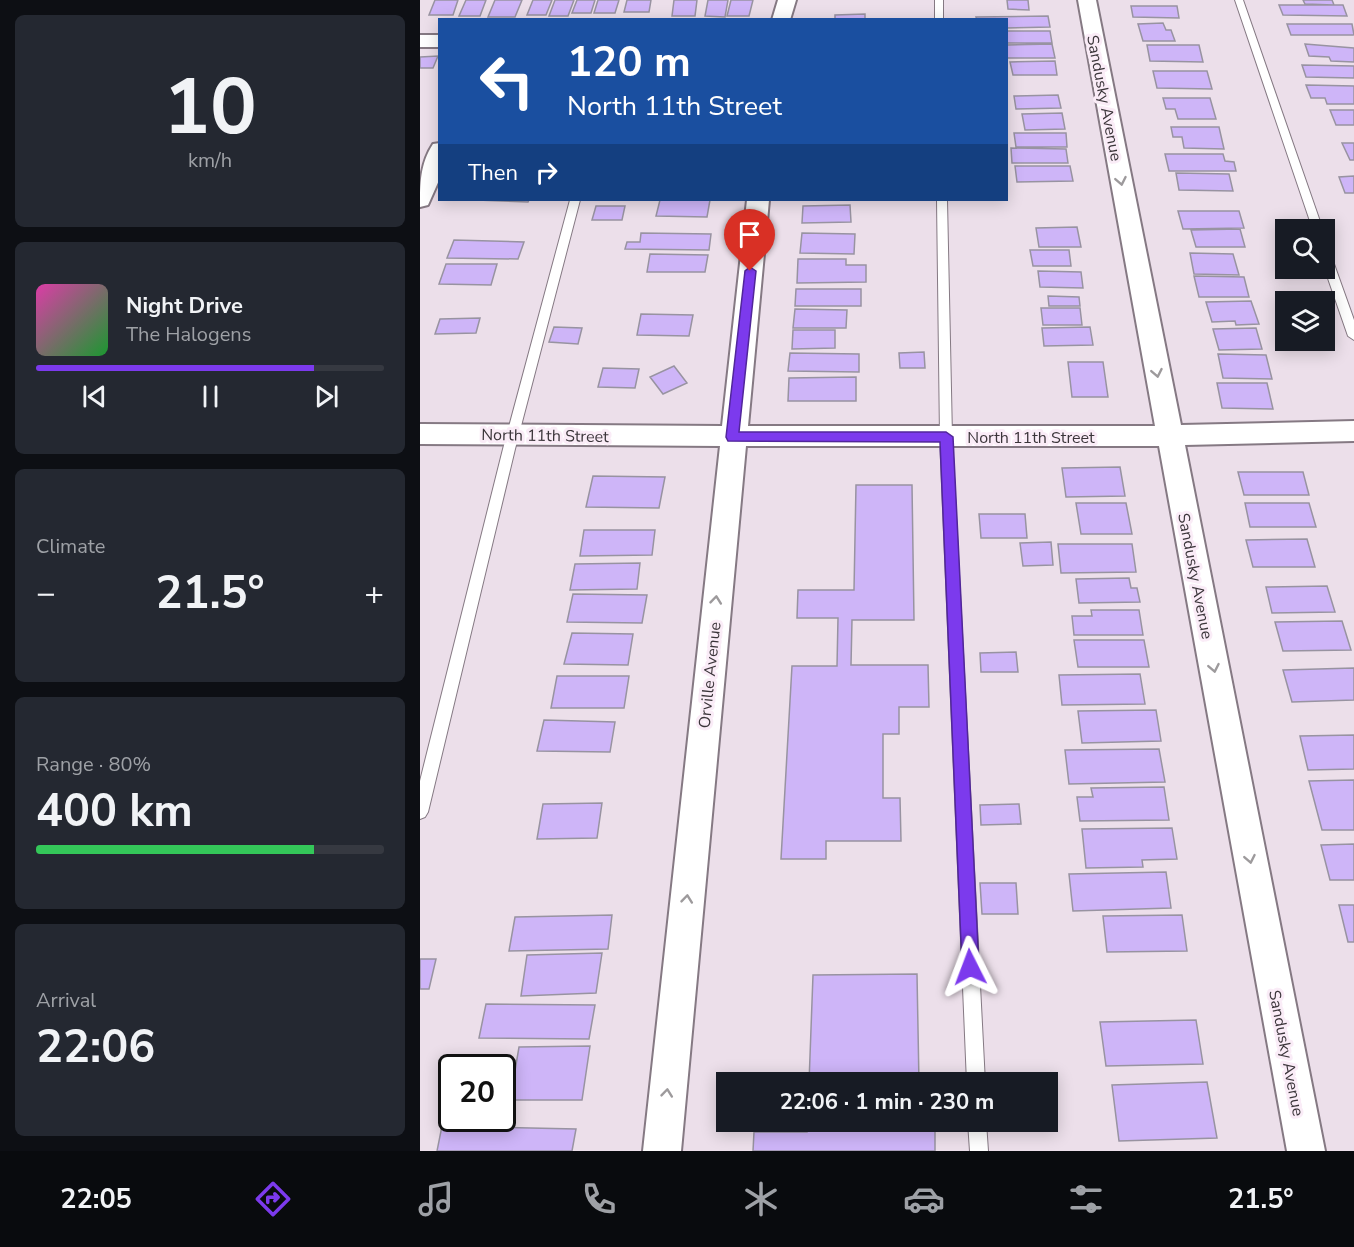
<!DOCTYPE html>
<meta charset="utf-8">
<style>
:root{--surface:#171b24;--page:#242831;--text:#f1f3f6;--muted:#9ea1a6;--line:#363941;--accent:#7c3aed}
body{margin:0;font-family:"Nunito Sans",sans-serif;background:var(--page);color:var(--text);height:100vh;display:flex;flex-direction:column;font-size:22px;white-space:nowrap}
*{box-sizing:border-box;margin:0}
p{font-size:20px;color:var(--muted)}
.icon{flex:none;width:33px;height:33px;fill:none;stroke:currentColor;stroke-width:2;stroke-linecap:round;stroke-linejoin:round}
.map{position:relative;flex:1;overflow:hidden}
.panel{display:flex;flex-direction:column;gap:15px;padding:15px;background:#0d0f14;width:420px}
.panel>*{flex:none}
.guide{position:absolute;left:18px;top:18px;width:570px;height:183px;border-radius:0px;box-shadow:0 3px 15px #0003;background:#1a4fa0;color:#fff;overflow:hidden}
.fabs{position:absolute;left:855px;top:219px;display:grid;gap:12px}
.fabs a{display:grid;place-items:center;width:60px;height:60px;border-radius:0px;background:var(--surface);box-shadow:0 3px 15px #0003;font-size:30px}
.speed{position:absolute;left:18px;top:1054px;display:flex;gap:12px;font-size:30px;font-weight:700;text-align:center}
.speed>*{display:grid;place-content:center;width:78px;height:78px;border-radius:50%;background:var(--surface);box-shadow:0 3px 15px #0003;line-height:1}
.speed .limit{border:3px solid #111;border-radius:9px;background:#fff;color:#111}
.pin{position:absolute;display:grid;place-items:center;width:51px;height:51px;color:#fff;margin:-62px -26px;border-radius:50% 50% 50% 0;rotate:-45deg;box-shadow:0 0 6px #0007}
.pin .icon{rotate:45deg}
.me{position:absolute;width:66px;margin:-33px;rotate:357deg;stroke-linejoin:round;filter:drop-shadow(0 0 4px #0008)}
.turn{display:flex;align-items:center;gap:21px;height:126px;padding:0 30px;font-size:27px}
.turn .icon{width:78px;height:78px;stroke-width:2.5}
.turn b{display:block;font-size:42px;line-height:51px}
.then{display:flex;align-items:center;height:57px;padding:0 30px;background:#0003;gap:12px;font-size:22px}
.big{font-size:45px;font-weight:700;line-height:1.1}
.panel .card{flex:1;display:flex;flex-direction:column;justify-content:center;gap:9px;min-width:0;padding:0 21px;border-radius:9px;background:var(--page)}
.panel .dial{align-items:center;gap:0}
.dial b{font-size:78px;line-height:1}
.song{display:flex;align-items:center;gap:18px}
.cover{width:72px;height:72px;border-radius:9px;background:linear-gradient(135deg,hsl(320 70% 55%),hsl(130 70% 35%))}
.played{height:6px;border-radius:3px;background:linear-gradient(90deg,var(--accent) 80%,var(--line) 80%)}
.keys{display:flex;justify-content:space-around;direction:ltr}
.heat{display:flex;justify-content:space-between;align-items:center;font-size:33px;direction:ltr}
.charge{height:9px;border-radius:4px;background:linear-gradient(90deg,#34c759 80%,var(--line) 0)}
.trip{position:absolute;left:296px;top:1072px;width:342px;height:60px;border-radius:0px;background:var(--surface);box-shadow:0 3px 15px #0003;font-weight:700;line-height:60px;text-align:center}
.dock{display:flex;height:96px;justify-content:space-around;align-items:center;background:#090b0e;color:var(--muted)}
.dock .icon{width:42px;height:42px}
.dock .current{color:var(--accent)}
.dock b{font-size:27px;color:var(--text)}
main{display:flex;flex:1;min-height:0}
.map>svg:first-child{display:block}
</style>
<main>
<section class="panel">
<div class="card dial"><b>10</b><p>km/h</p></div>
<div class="card">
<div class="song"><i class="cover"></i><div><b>Night Drive</b><p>The Halogens</p></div></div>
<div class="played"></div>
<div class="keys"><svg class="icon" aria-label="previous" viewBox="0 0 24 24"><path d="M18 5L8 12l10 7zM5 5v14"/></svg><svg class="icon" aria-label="pause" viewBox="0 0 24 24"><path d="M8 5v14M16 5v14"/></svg><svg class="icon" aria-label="next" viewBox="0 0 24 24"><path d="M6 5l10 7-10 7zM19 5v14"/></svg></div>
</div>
<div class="card"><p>Climate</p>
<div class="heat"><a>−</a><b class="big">21.5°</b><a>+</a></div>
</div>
<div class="card"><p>Range · 80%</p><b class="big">400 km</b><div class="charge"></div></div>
<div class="card"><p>Arrival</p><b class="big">22:06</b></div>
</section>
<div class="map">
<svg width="934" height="1151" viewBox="0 0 934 1151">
<rect width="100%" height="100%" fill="#ecdfea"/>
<path fill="#ceb5f8" stroke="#9893a1" stroke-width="1.5" d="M15,0H38L33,15H9Z
M46,0H66L60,16H39Z
M75,0H102L95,17H68Z
M113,0H132L126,15H107Z
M135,0H154L148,16H129Z
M157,0H175L171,13H152Z
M178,0H199L195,13H174Z
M207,0H231L229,12H204Z
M254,0H277L275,16H252Z
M288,0H308L305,17L285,16Z
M311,0H333L329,16H307Z
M587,0H608L609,10L588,9Z
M883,0H912L914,5L885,4Z
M859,5H923L927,16L863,15Z
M711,6H757L759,18L713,17Z
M445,14V20H415V15Z
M628,16L630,27L586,28V20H557L556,17Z
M743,23L746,30H751L755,41H723L718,24Z
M867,24H932L934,35H871Z
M586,31H630L632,43H586Z
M632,44L635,58H586V45Z
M885,44L934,48V62L911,61L909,57L889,56Z
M727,45H779L783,62L730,61Z
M18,56L13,68H0V57Z
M635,61L637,75H593L590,62Z
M882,65L934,66V78L886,77Z
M733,71H787L792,89L737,88Z
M886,85L934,86V104H907L905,98H891Z
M638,95L641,108L596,109L594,96Z
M743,98H790L796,119H758L755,109H746Z
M910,110H934V125H916Z
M642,113L645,129L605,130L602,114Z
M751,127H799L804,149L764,148L762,137H753Z
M594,133H646L647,147H596Z
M922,143H934V160H930Z
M591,148L646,149L648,163H592Z
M745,154H803L805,161L814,162L816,171H749Z
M595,166H650L653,181L597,182Z
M756,173L809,174L813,191L759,190Z
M934,176V193H925L919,177Z
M56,200H109L108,202Z
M240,200H290L287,217L236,216Z
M430,205L431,222L382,223L383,206Z
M176,206H205L202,220H172Z
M758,211H819L824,228L763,229Z
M657,227L661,247H619L616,228Z
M820,229L825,247H776L771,230Z
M221,233L291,234L289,250L205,249L207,242H220Z
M382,233L435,234L434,254L380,253Z
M34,240L104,242L98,259L27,258Z
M610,250H649L651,266H613Z
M770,253L813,254L819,275L774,274Z
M230,254L288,255L285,272H227Z
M378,259H426V265H446V282L377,283Z
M26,264H77L71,285L19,284Z
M618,271L661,272L663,288L620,287Z
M774,276L824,277L829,297H779Z
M376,289H441V306H375Z
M628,296L659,297L660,306H629Z
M831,301L839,324L816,325L815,321L792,322L786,302Z
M621,308H660L662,325H623Z
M375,309L427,310L426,328H373Z
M221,314L273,315L269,336L217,335Z
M60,318L56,333L15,334L20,319Z
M134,327L162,328L158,344L129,342Z
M670,327L673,345L624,346L622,328Z
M836,328L842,349L799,350L793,329Z
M373,330H415V348L372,349Z
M504,352L505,368H480L479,353Z
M370,353L439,354V372L368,371Z
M798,354L846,355L852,379L803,378Z
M648,362H683L688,397H652Z
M254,366L267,383L243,394L230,377Z
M183,368L219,369L215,388L178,387Z
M436,377V401H368L369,378Z
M797,383H847L853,409L802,408Z
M700,467L705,496L646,497L642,468Z
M818,472H883L889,495H824Z
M173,476L245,477L239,508L166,507Z
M436,485H492L494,620H432L431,665H508L509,707H479V734H463V798H480L481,841H406V859H361L372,666H417L418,618H377L378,590H434Z
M656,503H706L712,534H661Z
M825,503H889L896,527H830Z
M559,514H605L607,538H561Z
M164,530H235L232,555L160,556Z
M887,539L895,567H833L826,540Z
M631,542L633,565L603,566L600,543Z
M638,544H712L716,572L641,573Z
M220,563L217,589L150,590L155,564Z
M709,578L711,588H717L720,602L659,603L656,579Z
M907,586L915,612L852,613L846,587Z
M153,594L227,595L222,623L147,622Z
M671,610H719L723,635H654L652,616H672Z
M922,621L931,650L863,651L855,622Z
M152,633L213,634L208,665L144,664Z
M654,640H724L729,667H658Z
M596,652L598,672H561L560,653Z
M934,668V700L872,702L863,670Z
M720,674L725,704L642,705L639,675Z
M137,676H209L204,708H131Z
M736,710L741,741L662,743L658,711Z
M124,720L195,722L190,752L117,751Z
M934,735V769L888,770L880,736Z
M739,749L745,782L649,784L645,750Z
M934,780V830H902L889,781Z
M744,787L749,820L660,821L657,797H673L671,788Z
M182,803L177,838L117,839L123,804Z
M599,804L601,824L561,825L560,805Z
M752,828L757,859L722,860L723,867L666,868L662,829Z
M934,844V880H910L901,845Z
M746,872L751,908L653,911L649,874Z
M560,883H596L598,914H562Z
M919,905H934V942H928Z
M192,915L188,949L89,951L95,917Z
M762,915L767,951L687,952L683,916Z
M182,953L176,993L101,996L107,955Z
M0,959H16L9,989H0Z
M497,974L499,1083H389L393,975Z
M66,1004L175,1005L169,1039L59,1038Z
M776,1020L783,1064L686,1066L680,1022Z
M170,1046L162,1100H90L99,1047Z
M787,1082L797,1138L699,1141L692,1085Z
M387,1122H500V1129H515V1151H333L334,1132H387Z
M22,1126L156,1129L152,1151H17Z"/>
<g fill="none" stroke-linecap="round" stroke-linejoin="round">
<g stroke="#857983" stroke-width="2">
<path id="lane" d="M515,0H523V20H515Z
M815,0H823L903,230H893Z
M150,200H160L95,449L8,812L5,817L0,819V781L83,449Z
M517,200H527L532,437L565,1083H547L520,437Z
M904,247L909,250L934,320V340L928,336L904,267Z
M548,1122H566L568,1151H550Z"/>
</g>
<g stroke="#857983" stroke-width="4">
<path id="street" d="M358,0H376L370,20H352Z
M658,0H676L761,425L934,421V441L765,445L905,1151H867L739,446H326L261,1151H223L300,446L0,444V424L302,426L327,200H349L328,426H735Z
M0,35H20V47H0Z
M20,143V178L8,205L0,207C0,184 0,164 13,144Z"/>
</g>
<use href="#lane" fill="#fff" fill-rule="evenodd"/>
<use href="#street" fill="#fff" fill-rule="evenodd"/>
</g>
<defs><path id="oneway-chevron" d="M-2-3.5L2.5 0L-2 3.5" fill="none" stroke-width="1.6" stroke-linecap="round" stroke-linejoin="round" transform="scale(1.5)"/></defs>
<g stroke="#9d9a9c">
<use href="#oneway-chevron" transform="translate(701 181) rotate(79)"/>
<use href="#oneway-chevron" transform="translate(737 373) rotate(79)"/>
<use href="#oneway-chevron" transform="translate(296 600) rotate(-84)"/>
<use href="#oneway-chevron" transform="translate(794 668) rotate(79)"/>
<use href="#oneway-chevron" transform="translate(830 859) rotate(79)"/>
<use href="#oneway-chevron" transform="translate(267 899) rotate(-84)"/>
<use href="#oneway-chevron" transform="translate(247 1093) rotate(-84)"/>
</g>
<path fill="#7c3aed" stroke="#51269a" stroke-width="1.5" d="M330,267L336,271L319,432H526L533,437L559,967L556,973L550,975L544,973L542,967L520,442L308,441L306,437L325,271Z"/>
<g text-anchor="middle" stroke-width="6" stroke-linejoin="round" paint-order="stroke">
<g font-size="16" fill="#3b353a" stroke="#faecf7">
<text transform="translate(685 98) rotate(79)" y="6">Sandusky Avenue</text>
<text transform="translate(125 435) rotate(1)" y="6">North 11th Street</text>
<text x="611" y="443">North 11th Street</text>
<text transform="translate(776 576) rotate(79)" y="6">Sandusky Avenue</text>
<text transform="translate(289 675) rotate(-84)" y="6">Orville Avenue</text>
<text transform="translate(867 1053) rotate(79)" y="6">Sandusky Avenue</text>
</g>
</g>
</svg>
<div class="fabs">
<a><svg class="icon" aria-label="search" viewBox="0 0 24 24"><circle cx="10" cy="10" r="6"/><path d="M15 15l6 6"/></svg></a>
<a><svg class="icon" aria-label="layers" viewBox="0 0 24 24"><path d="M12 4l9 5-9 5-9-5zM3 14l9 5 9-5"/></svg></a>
</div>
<div class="speed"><div class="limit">20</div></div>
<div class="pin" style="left:330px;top:271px;background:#d93025"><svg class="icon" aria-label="arrive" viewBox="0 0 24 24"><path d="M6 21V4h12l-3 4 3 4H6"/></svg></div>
<svg class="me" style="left:550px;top:967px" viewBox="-20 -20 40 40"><path d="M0-17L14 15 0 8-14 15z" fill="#7c3aed" stroke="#fff" stroke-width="4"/></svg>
<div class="trip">22:06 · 1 min · 230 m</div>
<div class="guide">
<div class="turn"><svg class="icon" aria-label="left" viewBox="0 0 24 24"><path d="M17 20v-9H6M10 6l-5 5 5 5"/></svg><div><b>120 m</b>North 11th Street</div></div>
<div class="then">Then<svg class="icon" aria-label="right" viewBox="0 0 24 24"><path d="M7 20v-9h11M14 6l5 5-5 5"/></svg></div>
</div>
</div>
</main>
<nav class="dock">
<b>22:05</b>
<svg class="icon current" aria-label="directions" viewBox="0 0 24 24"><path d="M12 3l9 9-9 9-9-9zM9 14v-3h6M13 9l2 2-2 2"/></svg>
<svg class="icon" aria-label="music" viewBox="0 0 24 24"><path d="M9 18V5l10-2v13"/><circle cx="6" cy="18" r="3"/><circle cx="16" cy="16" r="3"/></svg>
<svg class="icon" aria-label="phone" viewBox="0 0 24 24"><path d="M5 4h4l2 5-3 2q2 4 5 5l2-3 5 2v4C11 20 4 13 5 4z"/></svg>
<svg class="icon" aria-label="climate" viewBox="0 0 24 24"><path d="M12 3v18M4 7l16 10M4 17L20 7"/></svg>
<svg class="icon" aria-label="car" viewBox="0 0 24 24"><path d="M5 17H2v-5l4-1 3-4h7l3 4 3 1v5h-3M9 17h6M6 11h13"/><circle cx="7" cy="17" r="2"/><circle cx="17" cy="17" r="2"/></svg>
<svg class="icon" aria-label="filters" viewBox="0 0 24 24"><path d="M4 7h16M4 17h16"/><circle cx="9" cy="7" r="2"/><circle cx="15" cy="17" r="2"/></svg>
<b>21.5°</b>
</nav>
